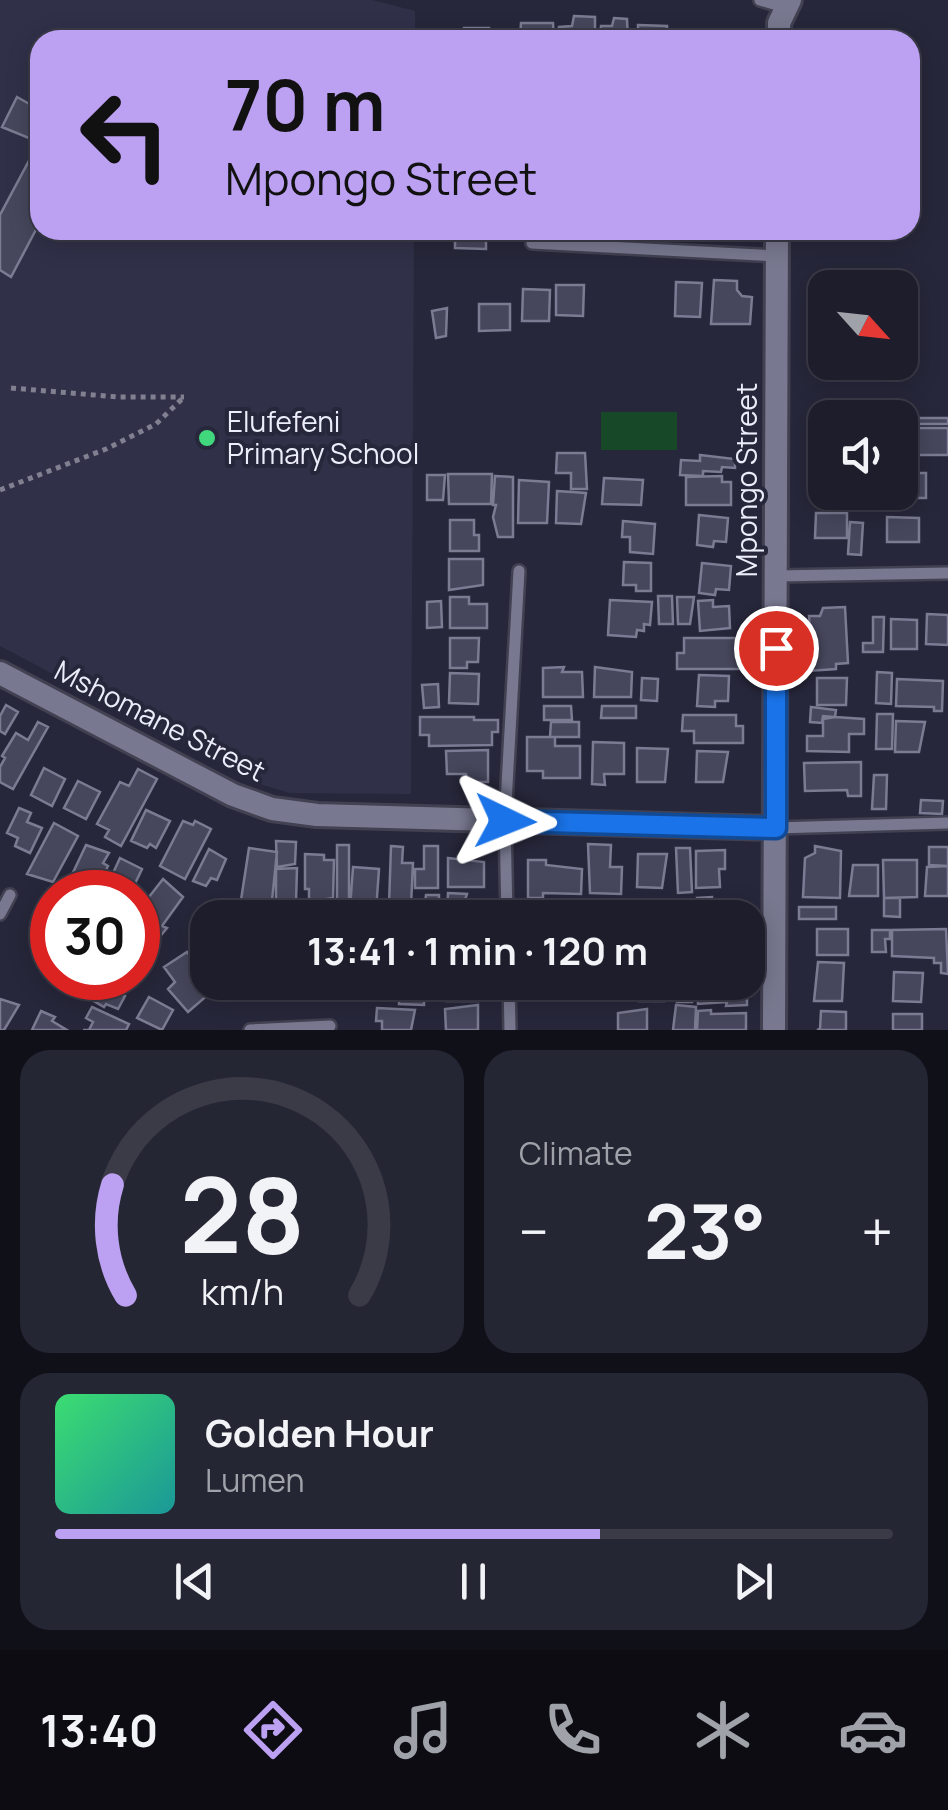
<!DOCTYPE html>
<meta charset="utf-8">
<style>
:root{--surface:#1d1d2c;--page:#252634;--text:#f1f3f6;--muted:#a0a2a9;--line:#3b3b48;--accent:#bca0f2}
body{margin:0;font-family:Manrope,sans-serif;background:var(--page);color:var(--text);height:100vh;display:flex;flex-direction:column;font-size:38px;white-space:nowrap}
*{box-sizing:border-box;margin:0}
p{font-size:32px;color:var(--muted)}
.icon{flex:none;width:55px;height:55px;fill:none;stroke:currentColor;stroke-width:2;stroke-linecap:round;stroke-linejoin:round}
.map{position:relative;height:1030px;overflow:hidden}
.drawer{display:flex;flex-direction:column;gap:20px;padding:20px;background:#101018;flex:1}
.drawer>*{flex:none}
.banner{position:absolute;left:30px;top:30px;width:890px;height:210px;border-radius:30px;box-shadow:0 5px 25px #0003,0 0 0 2px var(--line);background:#bca0f2;color:#111;overflow:hidden}
.needle{width:65px;rotate:117deg}
.controls{position:absolute;left:808px;top:270px;display:grid;gap:20px}
.controls a{display:grid;place-items:center;width:110px;height:110px;border-radius:20px;background:var(--surface);box-shadow:0 5px 25px #0003,0 0 0 2px var(--line);font-size:50px}
.speed{position:absolute;left:30px;top:870px;display:flex;gap:20px;font-size:50px;font-weight:700;text-align:center}
.speed>*{display:grid;place-content:center;width:130px;height:130px;border-radius:50%;background:var(--surface);box-shadow:0 5px 25px #0003,0 0 0 2px var(--line);line-height:1}
.speed .limit{border:15px solid #d22;background:#fff;color:#111}
.pin{position:absolute;display:grid;place-items:center;width:85px;height:85px;color:#fff;margin:-42px;border:5px solid #fff;border-radius:50%;box-shadow:0 2px 10px #0007}
.me{position:absolute;width:110px;margin:-55px;rotate:92deg;stroke-linejoin:round;filter:drop-shadow(0 0 8px #0008)}
.turn{display:flex;align-items:center;gap:35px;height:210px;padding:0 30px;font-size:45px}
.turn .icon{width:130px;height:130px;stroke-width:2.5}
.turn b{display:block;font-size:70px;line-height:85px}
.big{font-size:75px;font-weight:700;line-height:1.1}
.drawer .card{flex:1;display:flex;flex-direction:column;justify-content:center;gap:15px;min-width:0;padding:0 35px;border-radius:30px;background:var(--page)}
.drawer .dial{align-items:center;gap:0}
.dial svg{height:260px;overflow:visible;fill:none;stroke:var(--line);stroke-width:7;stroke-linecap:round;text-anchor:middle}
.dial text{fill:var(--text);stroke:none}
.song{display:flex;align-items:center;gap:30px}
.cover{width:120px;height:120px;border-radius:15px;background:linear-gradient(135deg,hsl(140 70% 55%),hsl(180 70% 35%))}
.played{height:10px;border-radius:5px;background:linear-gradient(90deg,var(--accent) 65%,var(--line) 65%)}
.keys{display:flex;justify-content:space-around;direction:ltr}
.heat{display:flex;justify-content:space-between;align-items:center;font-size:55px;direction:ltr}
.drawer .tiles{flex:1;display:grid;gap:20px;grid-template-columns:1fr 1fr}
.card:last-child{grid-column:span 2}
.trip{position:absolute;left:190px;top:900px;width:575px;height:100px;border-radius:30px;background:var(--surface);box-shadow:0 5px 25px #0003,0 0 0 2px var(--line);font-weight:700;line-height:100px;text-align:center}
.tabs{display:flex;height:160px;justify-content:space-around;align-items:center;background:#0c0c12;color:var(--muted)}
.tabs .icon{width:70px;height:70px}
.tabs .active{color:var(--accent)}
.tabs b{font-size:45px;color:var(--text)}
.map>svg:first-child{display:block}
</style>
<div class="map">
<svg width="948" height="1030" viewBox="0 0 948 1030">
<rect width="100%" height="100%" fill="#27273b"/>
<path fill="#303049" d="M0,0H372L415,11V40H40V230H414L411,794L290,793L263,785L0,646Z"/>
<path fill="#174929" d="M601,412H677V450H601Z"/>
<path fill="#46475c" stroke="#7b7b93" stroke-width="2.5" d="M574,16L595,17V40H557L559,27L572,26Z
M614,18L627,19L628,40H600L601,26H612Z
M521,23H553L554,40L520,38Z
M638,25L667,26V40H638Z
M464,28H489V40H464Z
M17,97L40,110V132L36,141L2,127Z
M40,140V222L11,277L0,270V215Z
M455,230H486V249L455,248Z
M714,280L737,281V290L742,296L752,297L750,324H711Z
M676,282L702,283L700,317L675,316Z
M556,285H584L583,316L556,315Z
M523,289L550,290L549,321H522Z
M479,304H510V330L479,331Z
M447,308L446,336L436,338L432,311Z
M900,418H948V424H900Z
M814,428H825V454H813Z
M900,428H948V455H900Z
M557,453H585L587,489H571V473H556Z
M700,455L735,459V468L722,467L721,472L703,471V476L680,475L681,460L700,461Z
M820,473H825V492H848V499H817V474Z
M900,473H926V498H894V492H900Z
M448,474H492L491,504H449Z
M427,475H445L443,500H427Z
M495,476L513,477V537H498L493,517L496,505H493Z
M722,476V482H731V505H686V477Z
M604,478L643,480L641,505L602,504Z
M519,480L549,482L547,523H518Z
M557,491L586,493L581,524L556,523Z
M816,513H847V538H815Z
M699,515L728,518L726,542L714,541L713,547L697,545Z
M887,517L919,518V542H887Z
M450,520H474V535H479V551H450Z
M623,521L655,524L653,554L630,552V537H622Z
M850,522L863,523L861,555L848,554Z
M449,559H483V585L449,590Z
M624,562L651,563V591H636V585H623Z
M702,563L731,566L729,590L716,589L715,595L699,593Z
M658,596H672L673,624H659Z
M450,597H469V604H487V628H450Z
M677,597H694L690,624H678Z
M610,600L652,602L650,625L644,624V631L637,630L636,637L608,635Z
M713,600V607L729,606L730,628L700,631L698,601Z
M441,601L442,627L427,628V602Z
M845,607L848,663L836,664V669L808,671L805,630L810,629L809,616H820L823,608Z
M927,614L948,615V645L926,644Z
M873,617H884L883,652H863V643H873Z
M891,619L917,620V649H891Z
M450,638H479L478,662H467V668H450Z
M684,638H747L746,669H677V653H684Z
M564,667L562,672H582L583,697H543V668Z
M595,667L632,672L631,697H594Z
M877,672L892,673L891,704L876,703Z
M450,673L479,674L478,704L449,703Z
M699,675L729,676L728,701H715V707L697,706Z
M642,678L658,679L657,701L641,700Z
M817,678H847L846,705H817Z
M897,679L943,681L942,711H934V707L896,706Z
M438,684L439,707L424,708L422,685Z
M6,705L18,712L5,734L0,731V716Z
M544,706H571L572,720H544Z
M602,706H636V718H601Z
M811,707L836,710L835,717L823,716L822,723L810,722Z
M877,714H893L892,749H876Z
M683,715H736V726H743V743H694V731H682Z
M420,717H474V720H498V732H492V745L429,746V735H420Z
M835,717L864,719V734H849V752L807,751V736H823V719Z
M896,721L925,722L919,752H895Z
M38,722L48,727L13,789L0,782V767L5,758L2,756L16,733L28,740Z
M551,722H579V737H550Z
M527,737H555V746H580V778H543V771H527Z
M593,742L624,743V774H604L605,785L592,784Z
M637,748L668,749L665,782H637Z
M488,750V782H467L466,774H447L446,751Z
M697,751L728,752L723,782H696Z
M861,762V796H848L847,790L805,791L804,763Z
M44,768L65,779L52,806L31,795Z
M138,769L157,779L121,846L105,837L109,830L97,824L120,782L129,786Z
M874,775H887L886,809H872Z
M78,781L100,792L86,819L64,808Z
M921,800L943,801L942,814L920,813Z
M19,808L31,813L27,822L42,828L30,853L15,846L18,838L7,833Z
M146,810L170,821L156,848L150,844L147,848L131,841Z
M183,821L193,825L195,821L211,829L185,879L160,866Z
M54,823L78,836L53,882L27,874Z
M276,841L296,842L295,864L277,867Z
M588,844L611,845L610,867H622L621,894L590,893Z
M86,845L109,853L103,863L108,866L97,888L84,881L81,887L69,881Z
M337,845H349V906L337,907Z
M391,846L403,847L402,863H413L411,905H389Z
M424,846H438V888H415V869H424Z
M815,846L841,851L840,898L803,897L805,858L815,853Z
M929,847H948V866L929,865Z
M249,848L277,852L271,910L251,907L252,901L241,900Z
M676,848H690L692,892L678,893Z
M209,849L226,859L217,880L211,878L206,886L193,881Z
M725,850V869H719L720,887L696,888V851Z
M305,854L324,855V860H334L333,898L309,902V889H305Z
M638,854H667L662,888L637,887Z
M120,858L142,869L131,892H122L107,886Z
M448,858L484,862V887H448Z
M528,860H546V865L582,869L581,894L543,893V898H528Z
M883,860H917V897L884,898Z
M853,865H878V896H849Z
M948,866V896H925L927,867Z
M353,867L379,869L376,911L350,909Z
M297,868L296,902L276,904V869Z
M163,879L183,897L162,926L167,928L158,939L139,928L145,919L138,915V911Z
M448,893L467,894L465,900L485,901L484,918H447Z
M426,895H439V903H443L442,918H423Z
M712,897V902L728,901V918H698L697,898Z
M884,898H900V917L884,916Z
M799,907H836V919H799Z
M216,909L218,918H208V956L204,957L195,920L205,918L203,912Z
M817,929H848V955H817Z
M946,929L948,974L941,973V963H934V958L892,956V930Z
M872,930H890V939H885L886,952H872Z
M187,952L208,977V982L217,987L188,1012L168,989L175,982L164,967Z
M818,962L844,963L842,1001H814Z
M894,972L923,973L921,1002L893,1001Z
M89,978H108L124,985L118,993L125,996L118,1009L106,1004L104,1007L82,994L91,980Z
M446,982H478V1001H446Z
M639,982H664V1001H639Z
M677,982H694L692,1002H677Z
M697,982H747V1005L726,1006L727,1002L698,1004Z
M400,985L424,986V1005L399,1004Z
M149,997L173,1010L162,1030L137,1018Z
M0,999L19,1005L4,1030H0Z
M478,1005V1030H446L445,1009Z
M676,1005L696,1007L695,1030H673Z
M92,1007L129,1024L126,1030H83H89L93,1022L86,1018Z
M377,1008L415,1010L411,1030H382V1021H376Z
M647,1009V1030H618V1013Z
M711,1010V1014L746,1013V1030H697L698,1011Z
M41,1011L55,1017L52,1021L67,1030H32Z
M821,1011L846,1012V1030H817L820,1029Z
M893,1014H922V1030H893Z"/>
<g fill="none" stroke-linecap="round" stroke-linejoin="round">
<g stroke="#414152" stroke-width="16">
<path id="service" d="M760,0L784,7
M532,243L777,256
M776,576L948,573
M775,828L948,823
M0,914L10,895
M507,918L505,821L519,571
M509,982L510,1030
M250,1030L330,1026"/>
</g>
<g stroke="#414152" stroke-width="28">
<path id="minor" d="M779,40V23L790,0
M0,673L233,795L272,809L317,815L775,828
M774,1030L777,230"/>
</g>
<path stroke="#808091" stroke-width="5" stroke-dasharray="5 5" stroke-linecap="butt" d="M11,388L118,397H184
M0,490L106,449L156,424L184,397"/>
<use href="#service" stroke="#787890" stroke-width="11"/>
<use href="#minor" stroke="#787890" stroke-width="22"/>
</g>
<g fill="none" stroke-linecap="round" stroke-linejoin="round">
<g stroke="#114b97" stroke-width="25">
<path id="route" d="M505,821L776,828V648"/>
</g>
<use href="#route" stroke="#1a73e8" stroke-width="18"/>
</g>
<circle fill="#41d77c" stroke="#27273b" stroke-width="4" cx="207" cy="438" r="10"/>
<g text-anchor="middle" stroke-width="8" stroke-linejoin="round" paint-order="stroke">
<g font-size="28" fill="#ecedfa" stroke="#27273b" text-anchor="start">
<text x="227" y="432">Elufefeni<tspan x="227" dy="32">Primary School</tspan></text>
</g>
<g font-size="28" fill="#ecedfa" stroke="#27273b">
<text transform="translate(747 480) rotate(-90)" y="10">Mpongo Street</text>
<text transform="translate(160 721) rotate(27)" y="10">Mshomane Street</text>
</g>
</g>
</svg>
<div class="controls">
<a><svg class="needle" viewBox="-14 -14 28 28"><path d="M0-13l5 13h-10z" fill="#e53935"/><path d="M0 13l5-13h-10z" fill="#a0a2a9"/></svg></a>
<a><svg class="icon" aria-label="sound" viewBox="0 0 24 24"><path d="M4 9h4l5-4v14l-5-4H4zM17 9q2 3 0 6"/></svg></a>
</div>
<div class="speed"><div class="limit">30</div></div>
<div class="pin" style="left:776px;top:648px;background:#d93025"><svg class="icon" aria-label="arrive" viewBox="0 0 24 24"><path d="M6 21V4h12l-3 4 3 4H6"/></svg></div>
<svg class="me" style="left:505px;top:821px" viewBox="-20 -20 40 40"><path d="M0-17L14 15 0 8-14 15z" fill="#1a73e8" stroke="#fff" stroke-width="4"/></svg>
<div class="trip">13:41 · 1 min · 120 m</div>
<div class="banner">
<div class="turn"><svg class="icon" aria-label="left" viewBox="0 0 24 24"><path d="M17 20v-9H6M10 6l-5 5 5 5"/></svg><div><b>70 m</b>Mpongo Street</div></div>
</div>
</div>
<section class="drawer">
<div class="tiles">
<div class="card dial"><svg viewBox="0 0 100 80">
<path d="M14 69A42 42 0 1 1 86 69"/>
<path d="M14 69A42 42 0 0 1 10 35" stroke="#bca0f2"/>
<text x="50" y="56" font-size="32" font-weight="700">28</text>
<text x="50" y="72" font-size="11">km/h</text>
</svg></div>
<div class="card"><p>Climate</p>
<div class="heat"><a>−</a><b class="big">23°</b><a>+</a></div>
</div>
<div class="card">
<div class="song"><i class="cover"></i><div><b>Golden Hour</b><p>Lumen</p></div></div>
<div class="played"></div>
<div class="keys"><svg class="icon" aria-label="previous" viewBox="0 0 24 24"><path d="M18 5L8 12l10 7zM5 5v14"/></svg><svg class="icon" aria-label="pause" viewBox="0 0 24 24"><path d="M8 5v14M16 5v14"/></svg><svg class="icon" aria-label="next" viewBox="0 0 24 24"><path d="M6 5l10 7-10 7zM19 5v14"/></svg></div>
</div>
</div>
</section>
<nav class="tabs">
<b>13:40</b>
<svg class="icon active" aria-label="directions" viewBox="0 0 24 24"><path d="M12 3l9 9-9 9-9-9zM9 14v-3h6M13 9l2 2-2 2"/></svg>
<svg class="icon" aria-label="music" viewBox="0 0 24 24"><path d="M9 18V5l10-2v13"/><circle cx="6" cy="18" r="3"/><circle cx="16" cy="16" r="3"/></svg>
<svg class="icon" aria-label="phone" viewBox="0 0 24 24"><path d="M5 4h4l2 5-3 2q2 4 5 5l2-3 5 2v4C11 20 4 13 5 4z"/></svg>
<svg class="icon" aria-label="climate" viewBox="0 0 24 24"><path d="M12 3v18M4 7l16 10M4 17L20 7"/></svg>
<svg class="icon" aria-label="car" viewBox="0 0 24 24"><path d="M5 17H2v-5l4-1 3-4h7l3 4 3 1v5h-3M9 17h6M6 11h13"/><circle cx="7" cy="17" r="2"/><circle cx="17" cy="17" r="2"/></svg>
</nav>
